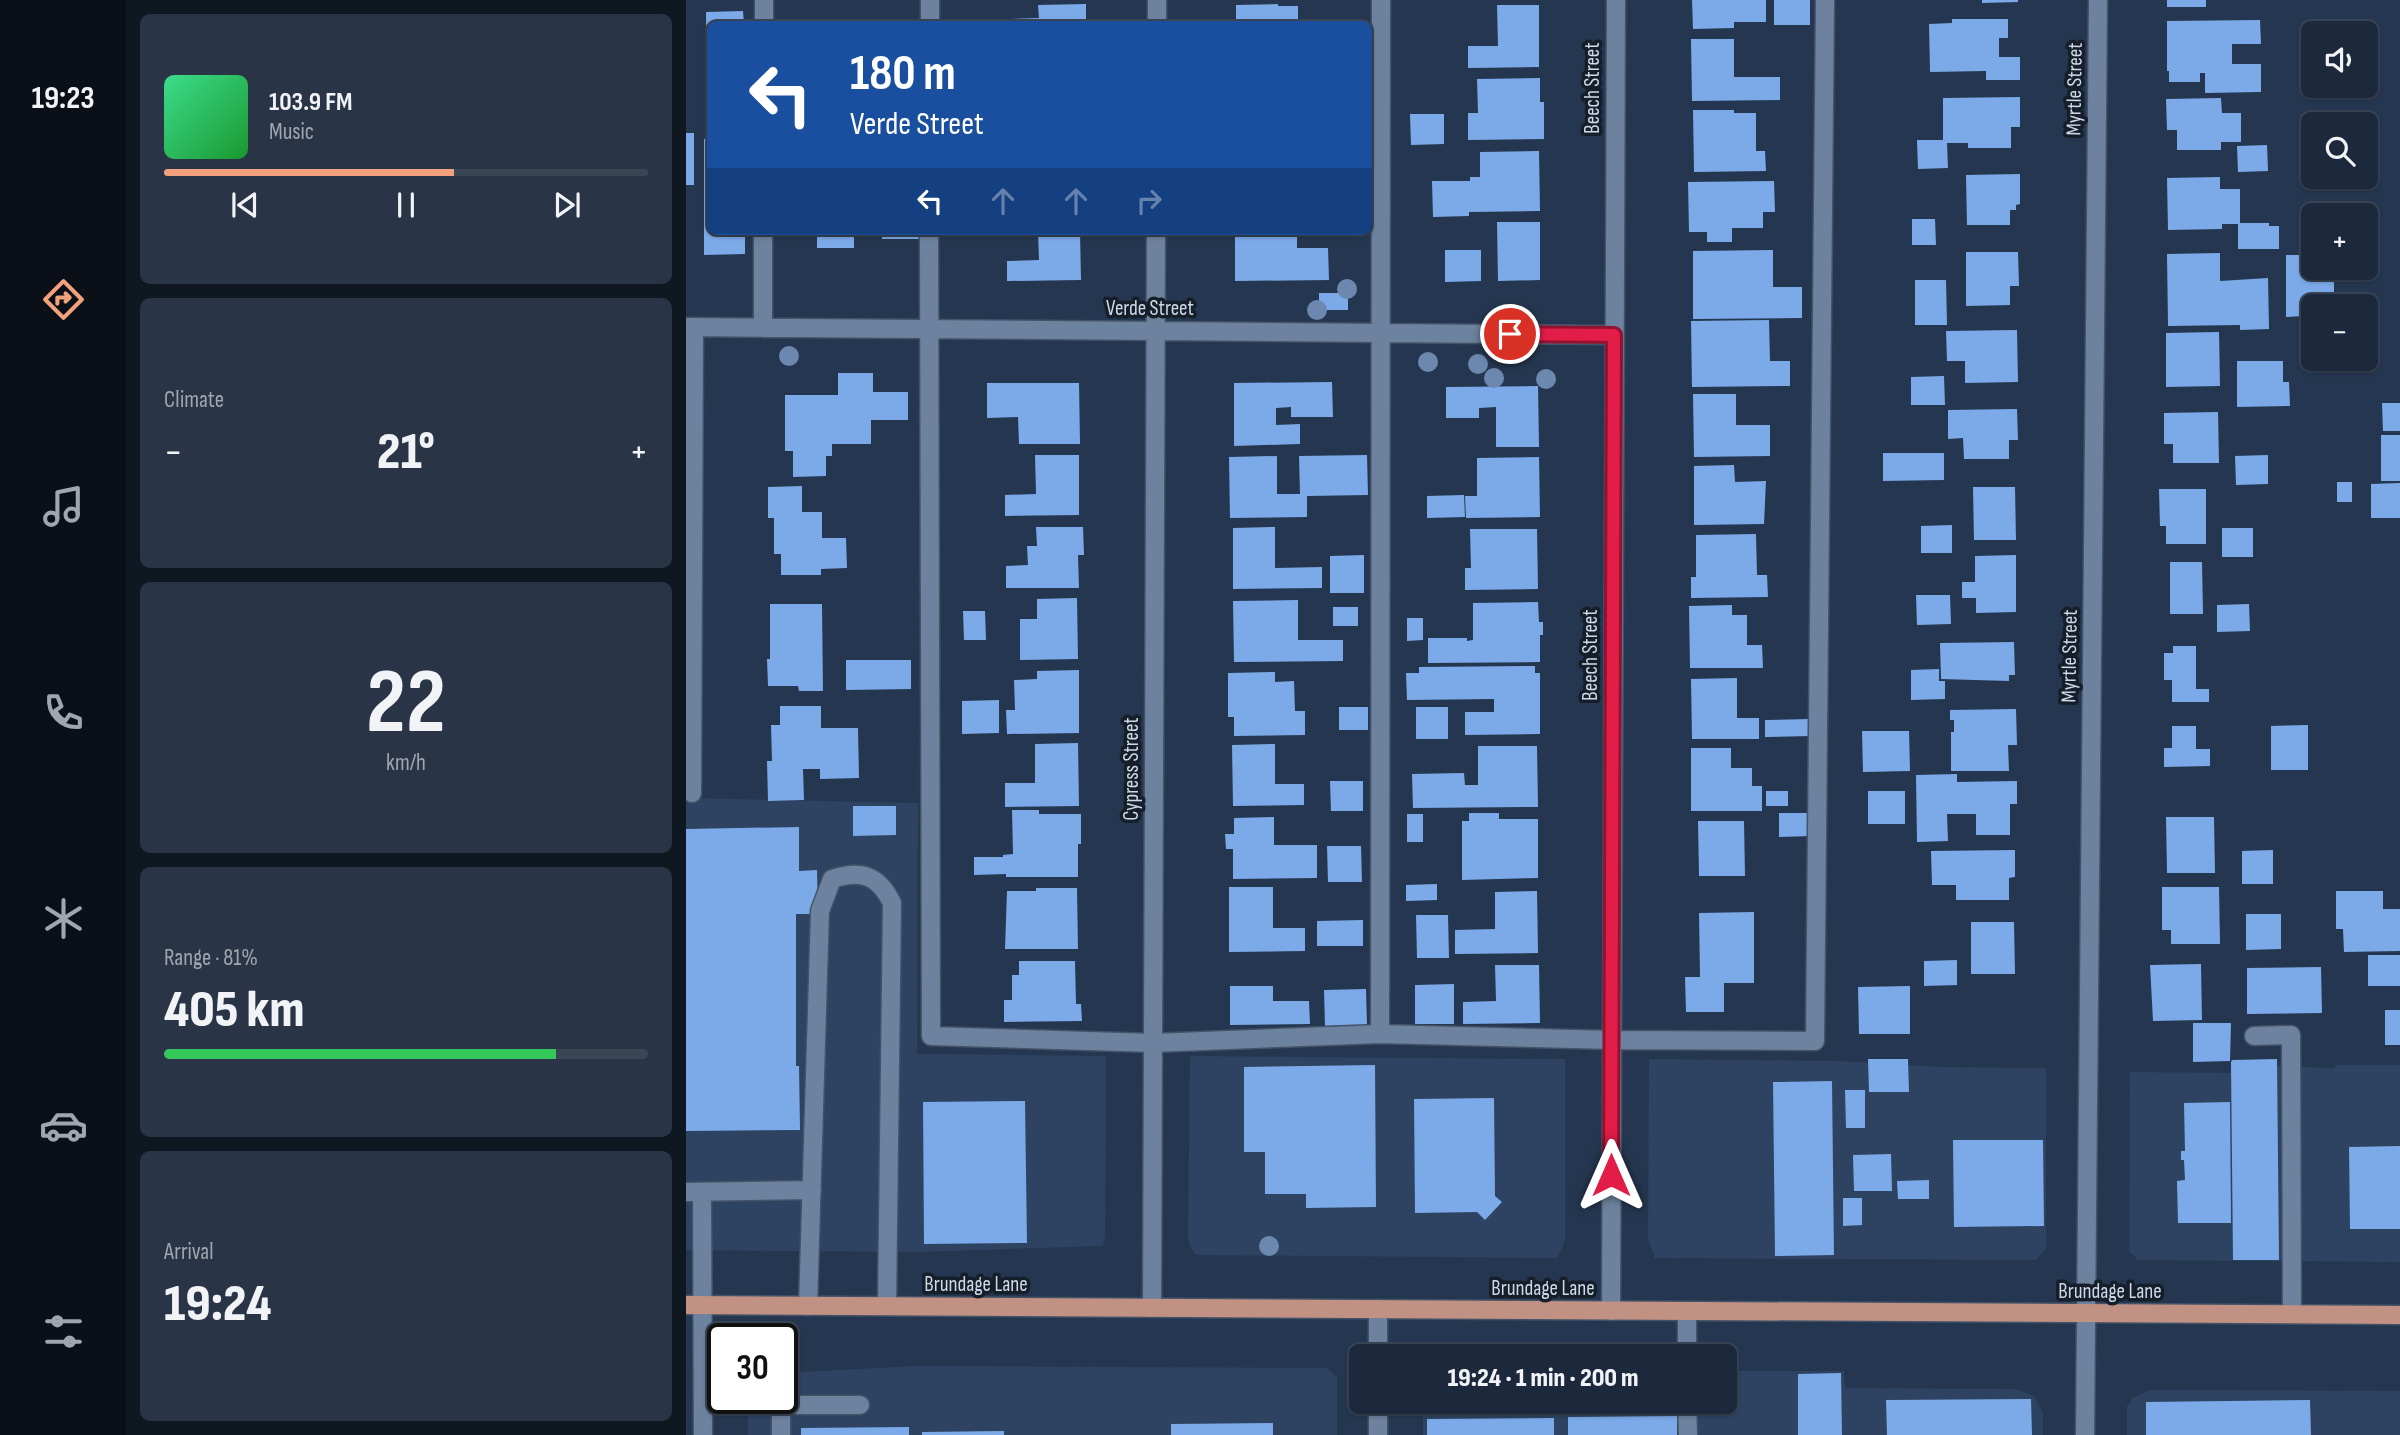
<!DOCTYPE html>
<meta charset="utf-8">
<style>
:root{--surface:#1c293c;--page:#293547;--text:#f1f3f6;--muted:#a0a6af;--line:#3a4556;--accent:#f1a17c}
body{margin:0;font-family:"Sofia Sans Condensed",sans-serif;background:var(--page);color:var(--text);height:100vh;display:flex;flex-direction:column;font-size:26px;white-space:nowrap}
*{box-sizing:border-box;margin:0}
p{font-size:23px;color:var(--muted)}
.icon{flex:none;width:38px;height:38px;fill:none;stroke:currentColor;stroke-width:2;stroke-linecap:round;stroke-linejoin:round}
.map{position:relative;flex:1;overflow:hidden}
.side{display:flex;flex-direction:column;gap:14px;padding:14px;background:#0f1721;width:560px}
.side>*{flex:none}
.guide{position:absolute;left:21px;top:21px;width:665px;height:214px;border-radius:10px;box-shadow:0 2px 5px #0004,0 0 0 2px var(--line);background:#1a4fa0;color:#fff;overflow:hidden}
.fabs{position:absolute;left:1615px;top:21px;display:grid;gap:14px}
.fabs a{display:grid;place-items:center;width:77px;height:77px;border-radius:10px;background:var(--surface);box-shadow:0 2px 5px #0004,0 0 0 2px var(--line);font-size:35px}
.speed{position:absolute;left:21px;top:1323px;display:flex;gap:14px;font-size:35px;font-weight:700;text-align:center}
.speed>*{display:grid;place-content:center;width:91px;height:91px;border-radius:50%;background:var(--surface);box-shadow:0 2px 5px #0004,0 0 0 2px var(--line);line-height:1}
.speed .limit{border:4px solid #111;border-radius:10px;background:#fff;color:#111}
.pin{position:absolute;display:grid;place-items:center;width:60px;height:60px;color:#fff;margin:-30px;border:4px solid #fff;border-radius:50%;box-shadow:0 2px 7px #0007}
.me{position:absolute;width:77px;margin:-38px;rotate:0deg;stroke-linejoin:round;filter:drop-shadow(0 0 5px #0008)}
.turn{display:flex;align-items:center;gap:24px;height:147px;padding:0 28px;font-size:32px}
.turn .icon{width:91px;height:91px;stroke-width:2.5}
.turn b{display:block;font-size:49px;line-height:60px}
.lanes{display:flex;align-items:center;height:66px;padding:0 28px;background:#0003;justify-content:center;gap:35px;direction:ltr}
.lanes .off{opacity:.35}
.big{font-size:52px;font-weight:800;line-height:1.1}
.side .widget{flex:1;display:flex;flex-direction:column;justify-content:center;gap:10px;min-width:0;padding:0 24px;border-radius:10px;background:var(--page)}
.side .dial{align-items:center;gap:0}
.dial b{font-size:91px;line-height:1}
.song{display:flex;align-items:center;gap:21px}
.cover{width:84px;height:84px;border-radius:10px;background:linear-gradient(135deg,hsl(150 70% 55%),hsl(130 70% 35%))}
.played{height:7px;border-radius:4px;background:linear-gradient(90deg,var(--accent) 60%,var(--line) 60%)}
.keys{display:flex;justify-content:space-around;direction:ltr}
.heat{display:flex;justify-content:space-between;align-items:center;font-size:38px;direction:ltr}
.charge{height:10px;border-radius:5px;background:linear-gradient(90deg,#34c759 81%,var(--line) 0)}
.trip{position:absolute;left:663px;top:1344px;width:388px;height:70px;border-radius:10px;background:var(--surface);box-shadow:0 2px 5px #0004,0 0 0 2px var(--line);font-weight:800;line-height:70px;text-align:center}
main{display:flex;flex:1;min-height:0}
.tab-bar{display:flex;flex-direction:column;width:126px;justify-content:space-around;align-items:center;background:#0b1018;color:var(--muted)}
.tab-bar .icon{width:49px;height:49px}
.tab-bar .on{color:var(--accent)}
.tab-bar b{font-size:32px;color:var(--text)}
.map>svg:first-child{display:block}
</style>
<main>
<nav class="tab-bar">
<b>19:23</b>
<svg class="icon on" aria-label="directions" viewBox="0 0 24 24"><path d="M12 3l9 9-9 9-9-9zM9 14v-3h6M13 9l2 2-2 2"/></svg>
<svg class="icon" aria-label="music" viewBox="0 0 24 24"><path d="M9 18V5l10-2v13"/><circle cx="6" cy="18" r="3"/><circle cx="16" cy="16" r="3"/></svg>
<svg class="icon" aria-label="phone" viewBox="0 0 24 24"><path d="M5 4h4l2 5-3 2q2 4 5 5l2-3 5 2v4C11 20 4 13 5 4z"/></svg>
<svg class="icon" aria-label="climate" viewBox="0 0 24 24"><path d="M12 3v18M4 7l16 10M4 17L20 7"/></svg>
<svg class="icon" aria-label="car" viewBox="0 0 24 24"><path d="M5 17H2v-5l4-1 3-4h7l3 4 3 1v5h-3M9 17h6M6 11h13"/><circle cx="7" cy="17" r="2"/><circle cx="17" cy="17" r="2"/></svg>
<svg class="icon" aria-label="filters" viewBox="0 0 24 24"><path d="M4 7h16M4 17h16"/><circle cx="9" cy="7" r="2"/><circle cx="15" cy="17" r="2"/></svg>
</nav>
<section class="side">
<div class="widget">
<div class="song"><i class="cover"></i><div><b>103.9 FM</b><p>Music</p></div></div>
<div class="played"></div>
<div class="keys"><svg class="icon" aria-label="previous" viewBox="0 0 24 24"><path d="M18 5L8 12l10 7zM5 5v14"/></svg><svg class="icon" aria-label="pause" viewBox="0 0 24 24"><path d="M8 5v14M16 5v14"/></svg><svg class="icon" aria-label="next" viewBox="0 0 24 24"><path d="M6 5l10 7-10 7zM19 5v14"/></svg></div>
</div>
<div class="widget"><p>Climate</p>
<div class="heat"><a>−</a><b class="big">21°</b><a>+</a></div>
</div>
<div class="widget dial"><b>22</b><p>km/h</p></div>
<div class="widget"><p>Range · 81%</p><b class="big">405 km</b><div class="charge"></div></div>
<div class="widget"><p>Arrival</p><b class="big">19:24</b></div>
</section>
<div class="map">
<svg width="1714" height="1435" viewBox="0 0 1714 1435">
<rect width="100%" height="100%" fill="#253750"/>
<path fill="#2d4361" d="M0,798L232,803L231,1054L420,1056L419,1236L417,1246L230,1252L0,1250Z
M504,1056L879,1059V1239L876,1249L871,1258L510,1255L504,1246L502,1236Z
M963,1059L1151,1061L1258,1067L1360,1068V1249L1350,1260L969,1258L962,1239Z
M1545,1065L1649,1068V1065H1714V1262L1452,1260L1443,1251L1444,1072L1544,1073Z
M229,1366L641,1368L651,1377V1435H62V1398H96V1373Z
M1040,1371H1158L1159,1388L1329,1389L1348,1396L1357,1413V1435H737V1402H1040Z
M1464,1390L1714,1391V1435H1441V1407L1447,1398Z"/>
<path fill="#7caae8" d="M1006,0H1080V22H1048V28L1007,29Z
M1088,0H1124V25H1088Z
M1296,0H1332V2L1296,3Z
M1481,0H1520V7H1481Z
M400,4V24H322V19L353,18L352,5Z
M592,4V6H612V24H550V5Z
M811,5H853V67L782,68V46H812Z
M57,11L58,24H24V124H21L20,12Z
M1266,19H1322V38H1313V57H1334V80H1300V71L1244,72L1243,24L1266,23Z
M1574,20L1575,44H1546V64H1575V92L1519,93V73H1514V82H1483V71H1481V21Z
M1005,39H1048V77H1094V100L1006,101Z
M854,78V102H858V139L782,140V113H792L791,79Z
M1334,97V127H1325V148H1282V143H1261L1262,168L1232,169L1231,140H1257V98Z
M1535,98L1536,113H1555V142H1535V150H1491V130H1481L1480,99Z
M1007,110H1048V113H1070V151H1079L1080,171L1008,172Z
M724,114H758V144L725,145Z
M0,133H8V185H0Z
M24,138V231H59V254L18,255V139Z
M682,145H687L688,191H682Z
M1581,145L1582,171L1552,172L1551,146Z
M853,151L854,211L783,212V216L747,217L746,181H784V177H794V152Z
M1334,174V204L1330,205V210H1324V225H1281L1280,175Z
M1534,177V189H1554V223H1583V226H1593V249H1552V224H1536V229L1482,230L1481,178Z
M1088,181L1089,212H1077V228H1046V242H1021V232H1003L1002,182Z
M1624,212H1646V215H1628V231H1624Z
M1226,219H1249L1250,245H1226Z
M811,222H854V280L812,281Z
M131,231H168V248H131Z
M196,231H234V239H196Z
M352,231H394L395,280L321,281V261L353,260Z
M549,231H611V248H642L643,280L549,281Z
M759,250H795V281L759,282Z
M1087,250V287H1116V318L1007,319V251Z
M1280,252H1332L1333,286H1324V305L1280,306Z
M1534,253V281L1582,278L1583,329L1554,330V325L1482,326L1481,254Z
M1600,255H1628V268H1648V306H1628V321H1618V316L1600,317Z
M1229,280H1260L1261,325H1229Z
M633,293H662V310H633Z
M1083,320L1084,361H1104V386L1006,387L1005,321Z
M1331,330L1332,382L1279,383V361H1261L1260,331Z
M1533,332L1534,386L1480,387V333Z
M1551,361H1597V382H1603L1604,406L1551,407Z
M152,373H187V392H222V420H185V444H146V456H140V476L107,477V451H99V395H152Z
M1258,376L1259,405H1225V377Z
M646,382L647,417H605V407L590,408V425L614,424V444L548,446V383Z
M301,383H393L394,444H333L332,417L301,418Z
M852,386L853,447H810V407L793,408V418H760V387Z
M1007,394H1050V425H1084V456L1008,457Z
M1696,403H1714V431H1697Z
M1331,409L1332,440H1323V459H1278L1277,438L1262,439V410Z
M1532,412L1533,463H1487V444H1478V413Z
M1695,435H1714V481H1695Z
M1197,453H1258V480L1197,481Z
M349,455H393V515L319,516V495L350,494Z
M681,455L682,495L621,496V517L544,518L543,457L591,456V494H614L613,456Z
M1582,455V484L1550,485L1549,456Z
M853,457L854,517L780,518L779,496H791V458Z
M1048,465L1049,482L1080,481L1078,524L1008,525V466Z
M1651,482H1666V502H1651Z
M1714,483V518H1685V484Z
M116,486V512H136V538H160L161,568L135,569V575H95V554H88V518H82V487Z
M1287,487H1329L1330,540H1288Z
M1473,489H1520V544H1480V526H1474Z
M778,495L779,517L741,518V496Z
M1266,525V553H1235V526Z
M350,527H397L398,555H392L393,588H320V566L342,565L341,546H351Z
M589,527V568L636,567V588L547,589V528Z
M1536,528H1567V557H1536Z
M784,529H851L852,589L779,590V568H785Z
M1070,534L1071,575H1081L1082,597L1005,598V577H1010V535Z
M678,555V593H644V556Z
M1330,555V612L1290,613V598H1276V582H1289V556Z
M1484,562H1516L1517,614H1484Z
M1230,595H1264L1265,624L1231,625Z
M391,598L392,659L334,660V619H351V599Z
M612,600V640H657V661L548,662L547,601Z
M852,602L853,622H857V635H854V662L742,663V638H781V641L787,640V603Z
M84,604H136L137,691H113L112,686H82L81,659H84Z
M1563,604L1564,631L1531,632V605Z
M1046,605V615H1061V645H1076L1077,668H1004L1003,606Z
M647,607H672V626H647Z
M277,611H299L300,640H278Z
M721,618H737V640L721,641Z
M1328,642L1329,675H1323V681L1255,679L1254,643Z
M1487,646H1510V689H1523V702H1486V680H1478V653H1487Z
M160,660H225V689L160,690Z
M849,666V673H854V734L779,735V712H808V699L721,700L720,673H733V667Z
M1253,669V681H1259V699L1225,700V670Z
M393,670V733L321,734L320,710H329L328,680L351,679V671Z
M589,672V682L608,681L609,711H619V735L548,736V717H542V673Z
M1051,678V718H1073V739H1006L1005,679Z
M313,700V733L276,734V701Z
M94,706H135V728H172L173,778L134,779V769H117L118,800L82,801L81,761H86L85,725H94Z
M653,707H682V730H653Z
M730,707H762V739H730Z
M1330,709L1331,745H1322L1323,771H1265V732H1268V720H1264V710Z
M1124,719V736L1079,737V720Z
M1622,725V770H1585V726Z
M1486,726H1510V749H1524V766L1478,767V748H1486Z
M1176,731H1223L1224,771L1177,772Z
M392,743L393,806L319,807V783H349V744Z
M589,744V784H618V805L547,806L546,745Z
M792,746H851L852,807L727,808L726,774L778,773L779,785H792Z
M1005,748H1045V768H1066V786H1076V811H1005Z
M1271,774V782L1331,781V804H1324V835H1290V814H1261L1262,841L1231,842L1230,775Z
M644,781H677V811H645Z
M1080,791H1102V806H1080Z
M1182,791H1219V824H1182Z
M167,806H210V835L167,836Z
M326,810H353V814H395V844H392V877H320V874L288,875V857H317V855L327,854Z
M783,813H813V819H852V878L776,880V821H783Z
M1093,813H1125L1126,836L1093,837Z
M721,814H737V842H721Z
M588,817V845H631V878L547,879V849H540L539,834H548V818Z
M1480,817H1528L1529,873H1481Z
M1012,821H1058L1059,876H1013Z
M113,827V871L131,870L132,914H110V1066H113L114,1130L0,1131V829Z
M641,846H675L676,882H642Z
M1329,850V877L1323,878V900H1270V885H1246L1245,851Z
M1587,850V884H1556V851Z
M751,884V900L720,901V885Z
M543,887H587V928H619V951L543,952Z
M1476,887H1533L1534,944H1485V930H1476Z
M350,888H391L392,949H319L321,891H350Z
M851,891L852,953L769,954V930L809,929V892Z
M1650,891H1697V909H1714V951L1658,952L1657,929H1650Z
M1068,912V983H1038V1012H1000L999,977H1014L1013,913Z
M1560,914H1595V949L1560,950Z
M730,915H762L763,958H731Z
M677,920V946H631V921Z
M1285,922H1328L1329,974H1285Z
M1682,955H1714V986H1682Z
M1271,960V985L1238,986V961Z
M333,961H389L390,1004H395L396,1021L318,1022V1000H326V975H333Z
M1515,964L1516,1020L1467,1021L1464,965Z
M809,965H853L854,1023L777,1024V1002L810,1001Z
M1635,967L1636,1013L1561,1014V968Z
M768,984V1024H729V985Z
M544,986H587V1001H623L624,1024L544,1025Z
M1224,986V1034H1173L1172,987Z
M680,989L681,1025L639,1026L638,990Z
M1699,1010H1714V1045H1699Z
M1507,1023H1545L1544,1061L1507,1062Z
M1182,1059H1222L1223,1092H1183Z
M1591,1059L1593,1260H1547L1545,1062L1546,1060Z
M689,1065L690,1207L620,1208V1194H579V1152H558V1067Z
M1146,1081L1148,1255L1089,1256L1087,1082Z
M1159,1090H1179V1128H1160Z
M808,1098L809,1196L816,1202L799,1220L791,1212L729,1213L728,1099Z
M339,1101L341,1243L238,1244L237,1102Z
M1544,1102L1545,1223H1492L1491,1181L1499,1180L1498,1160H1495V1151H1499L1498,1103Z
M1267,1140H1357L1358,1226L1268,1227Z
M1714,1146V1229H1664L1663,1147Z
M1205,1154L1206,1191H1168L1167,1155Z
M1243,1180V1199H1212L1211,1181Z
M1157,1198H1176V1225L1157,1226Z
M1155,1373L1156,1435H1112V1374Z
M1345,1399L1346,1435H1201L1200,1400Z
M1624,1400L1625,1435H1460V1402Z
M991,1416V1435H882V1417Z
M868,1418V1435H741V1419Z
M587,1423V1435H485V1424Z
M223,1427V1435H115V1428Z
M318,1431V1435H236V1432Z"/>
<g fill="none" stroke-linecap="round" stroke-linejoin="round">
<g stroke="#435267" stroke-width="21">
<path id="minor" d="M78,24V0
M244,24V0
M471,24V0
M243,231L245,1036L467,1043L694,1034L926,1040L1129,1041L1139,0
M0,327L928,335
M77,328V231
M6,793L8,327
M694,1034L695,0
M1568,1036L1605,1035L1606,1314
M0,1192L126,1190
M16,1192L17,1435
M122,1306L134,911L146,879C176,869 193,876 206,903L201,1306
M466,1308L470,231
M925,1311L930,0
M1001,1311V1356
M692,1356V1309
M1001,1402L1002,1435
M95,1435V1405H174
M692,1435V1402
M1399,1435L1412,0"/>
</g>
<g stroke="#435267" stroke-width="21">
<path id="major" d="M0,1305L1714,1315"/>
</g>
<use href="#minor" stroke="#6d829e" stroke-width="18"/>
<use href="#major" stroke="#c19284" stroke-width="18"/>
</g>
<g fill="#6c88ae">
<circle cx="661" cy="289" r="10"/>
<circle cx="631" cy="310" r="10"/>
<circle cx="103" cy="356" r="10"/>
<circle cx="742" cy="362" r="10"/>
<circle cx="792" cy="364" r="10"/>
<circle cx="808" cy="378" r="10"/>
<circle cx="860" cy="379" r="10"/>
<circle cx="583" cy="1246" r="10"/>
</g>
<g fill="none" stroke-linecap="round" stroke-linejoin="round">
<g stroke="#92132f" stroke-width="18">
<path id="route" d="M824,334L928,335L925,1175"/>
</g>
<use href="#route" stroke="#e11d48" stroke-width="12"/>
</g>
<g text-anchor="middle" stroke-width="7" stroke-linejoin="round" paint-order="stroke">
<g font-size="21" fill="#cdd8e8" stroke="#161e2a">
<text transform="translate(906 88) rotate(-90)" y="7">Beech Street</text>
<text transform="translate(1388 89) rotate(-89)" y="7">Myrtle Street</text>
<text x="464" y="315">Verde Street</text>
<text transform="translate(904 655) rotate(-90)" y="7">Beech Street</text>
<text transform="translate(1383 656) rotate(-89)" y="7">Myrtle Street</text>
<text transform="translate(445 769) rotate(-90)" y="7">Cypress Street</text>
<text x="290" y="1291">Brundage Lane</text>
<text x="857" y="1295">Brundage Lane</text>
<text x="1424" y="1298">Brundage Lane</text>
</g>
</g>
</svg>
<div class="fabs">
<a><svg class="icon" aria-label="sound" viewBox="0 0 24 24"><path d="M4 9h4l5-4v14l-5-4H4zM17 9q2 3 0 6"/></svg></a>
<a><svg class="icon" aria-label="search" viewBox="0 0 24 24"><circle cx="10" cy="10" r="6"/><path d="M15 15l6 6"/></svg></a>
<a>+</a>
<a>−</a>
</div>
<div class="speed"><div class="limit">30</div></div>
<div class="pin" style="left:824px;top:334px;background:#d93025"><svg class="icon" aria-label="arrive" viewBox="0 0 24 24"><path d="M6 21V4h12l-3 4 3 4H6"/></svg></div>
<svg class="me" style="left:925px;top:1175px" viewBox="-20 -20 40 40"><path d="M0-17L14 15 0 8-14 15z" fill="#e11d48" stroke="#fff" stroke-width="4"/></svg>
<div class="trip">19:24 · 1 min · 200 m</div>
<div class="guide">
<div class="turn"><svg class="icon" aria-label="left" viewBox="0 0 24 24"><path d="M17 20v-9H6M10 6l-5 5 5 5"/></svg><div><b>180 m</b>Verde Street</div></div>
<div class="lanes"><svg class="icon" aria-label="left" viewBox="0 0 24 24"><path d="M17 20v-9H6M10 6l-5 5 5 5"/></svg><svg class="icon off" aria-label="ahead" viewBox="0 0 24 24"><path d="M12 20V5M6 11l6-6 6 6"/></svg><svg class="icon off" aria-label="ahead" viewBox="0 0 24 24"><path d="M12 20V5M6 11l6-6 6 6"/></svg><svg class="icon off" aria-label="right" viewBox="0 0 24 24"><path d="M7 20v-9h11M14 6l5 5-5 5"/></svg></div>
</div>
</div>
</main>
